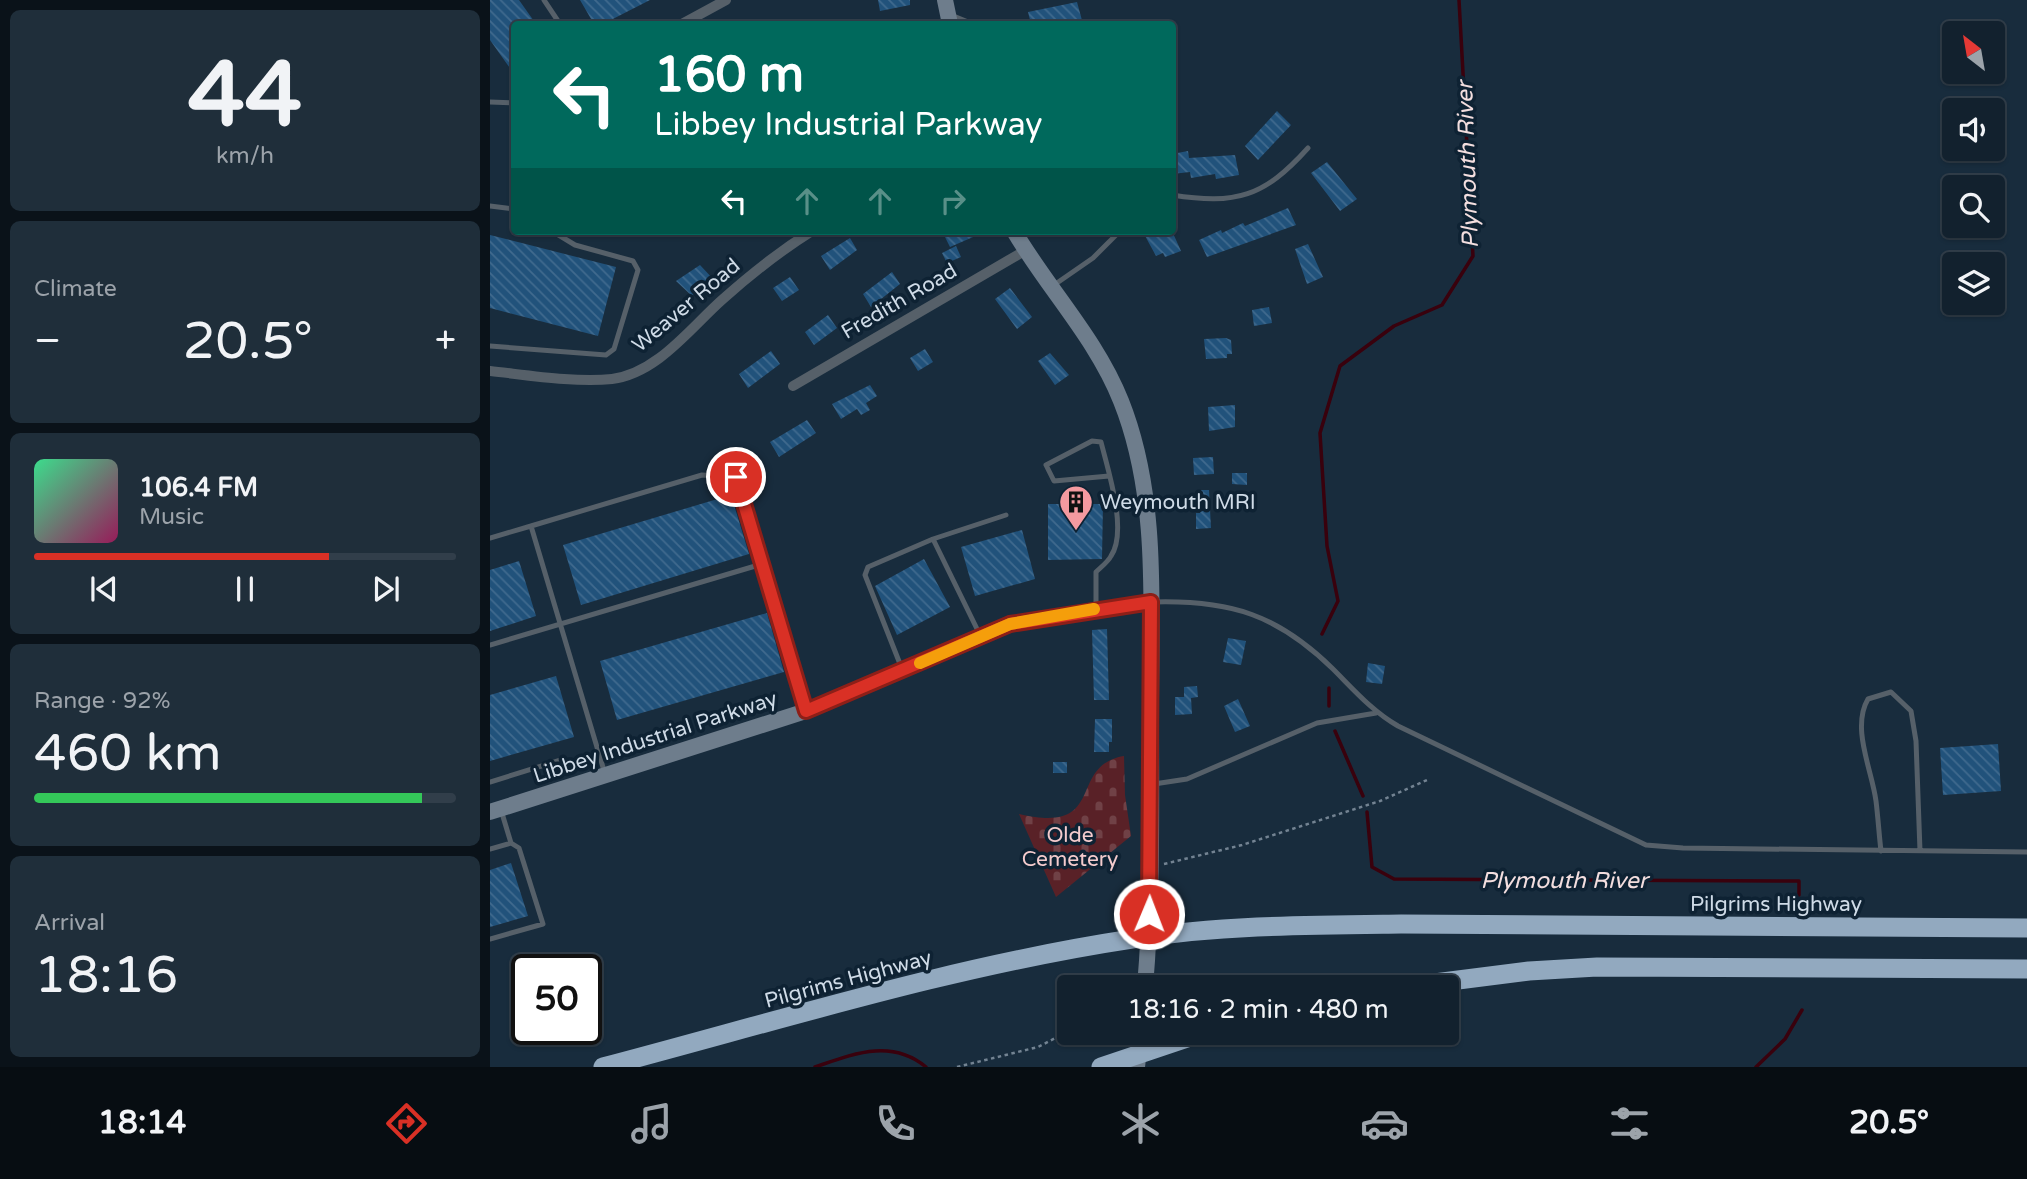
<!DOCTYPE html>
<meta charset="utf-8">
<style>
:root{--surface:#12212e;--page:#1f2e3a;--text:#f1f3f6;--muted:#9ca3aa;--line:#313e4a;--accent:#d93025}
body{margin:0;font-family:"Varela Round",sans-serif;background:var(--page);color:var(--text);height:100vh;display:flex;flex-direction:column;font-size:26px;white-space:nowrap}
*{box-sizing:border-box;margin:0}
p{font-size:23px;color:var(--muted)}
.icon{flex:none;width:38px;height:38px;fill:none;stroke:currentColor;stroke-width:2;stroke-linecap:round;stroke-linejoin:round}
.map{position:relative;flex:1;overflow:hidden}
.panel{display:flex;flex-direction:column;gap:10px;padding:10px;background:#0a1219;width:490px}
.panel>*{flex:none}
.top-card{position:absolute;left:21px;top:21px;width:665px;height:214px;border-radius:7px;box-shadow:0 2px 5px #0004,0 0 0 2px var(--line);background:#00695c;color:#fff;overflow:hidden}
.needle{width:46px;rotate:329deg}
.controls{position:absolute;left:1452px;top:21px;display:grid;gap:14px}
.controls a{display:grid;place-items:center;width:63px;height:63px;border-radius:7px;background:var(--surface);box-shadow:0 2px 5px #0004,0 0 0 2px var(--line);font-size:35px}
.speed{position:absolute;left:21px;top:954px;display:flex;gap:14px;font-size:35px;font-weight:700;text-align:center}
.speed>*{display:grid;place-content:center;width:91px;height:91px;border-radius:50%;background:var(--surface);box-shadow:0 2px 5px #0004,0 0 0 2px var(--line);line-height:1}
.speed .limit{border:4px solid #111;border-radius:10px;background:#fff;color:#111}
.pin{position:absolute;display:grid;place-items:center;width:60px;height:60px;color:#fff;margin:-30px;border:4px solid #fff;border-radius:50%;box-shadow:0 2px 7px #0007}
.me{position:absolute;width:77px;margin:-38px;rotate:1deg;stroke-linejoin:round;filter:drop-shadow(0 0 5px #0008)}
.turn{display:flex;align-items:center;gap:24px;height:147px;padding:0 28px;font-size:32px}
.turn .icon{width:91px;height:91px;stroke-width:2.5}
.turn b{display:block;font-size:49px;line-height:60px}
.lanes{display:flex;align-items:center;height:66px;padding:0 28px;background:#0003;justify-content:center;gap:35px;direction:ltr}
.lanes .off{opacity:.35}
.big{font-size:52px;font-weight:600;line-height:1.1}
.panel .tile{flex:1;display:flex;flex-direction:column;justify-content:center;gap:10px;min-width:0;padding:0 24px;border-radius:10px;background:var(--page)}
.panel .dial{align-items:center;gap:0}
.dial b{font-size:91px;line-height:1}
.song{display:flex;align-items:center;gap:21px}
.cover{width:84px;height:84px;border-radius:10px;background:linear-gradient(135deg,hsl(150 70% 55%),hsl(330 70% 35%))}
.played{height:7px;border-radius:4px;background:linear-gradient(90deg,var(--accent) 70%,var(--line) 70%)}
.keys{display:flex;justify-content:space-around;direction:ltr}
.heat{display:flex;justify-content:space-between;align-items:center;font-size:38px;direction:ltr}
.charge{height:10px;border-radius:5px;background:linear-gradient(90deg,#34c759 92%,var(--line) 0)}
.trip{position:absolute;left:567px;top:975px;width:402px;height:70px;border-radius:7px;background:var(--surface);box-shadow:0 2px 5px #0004,0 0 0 2px var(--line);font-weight:600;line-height:70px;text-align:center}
.dock{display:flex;height:112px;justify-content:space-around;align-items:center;background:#070d12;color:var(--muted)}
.dock .icon{width:49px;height:49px}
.dock .active{color:var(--accent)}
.dock b{font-size:32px;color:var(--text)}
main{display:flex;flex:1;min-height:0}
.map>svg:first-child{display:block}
</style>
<main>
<section class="panel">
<div class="tile dial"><b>44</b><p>km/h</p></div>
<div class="tile"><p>Climate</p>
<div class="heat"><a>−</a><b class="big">20.5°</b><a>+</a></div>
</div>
<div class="tile">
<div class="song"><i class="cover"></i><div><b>106.4 FM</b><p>Music</p></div></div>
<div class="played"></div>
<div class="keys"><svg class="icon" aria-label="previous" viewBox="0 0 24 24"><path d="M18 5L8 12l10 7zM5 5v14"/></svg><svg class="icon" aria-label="pause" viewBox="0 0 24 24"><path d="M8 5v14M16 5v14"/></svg><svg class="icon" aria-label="next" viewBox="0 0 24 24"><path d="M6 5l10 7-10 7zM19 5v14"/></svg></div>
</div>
<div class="tile"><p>Range · 92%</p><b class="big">460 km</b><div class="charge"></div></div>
<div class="tile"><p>Arrival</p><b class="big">18:16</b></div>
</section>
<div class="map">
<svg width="1537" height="1067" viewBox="0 0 1537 1067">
<defs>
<pattern id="cemetery-stones" width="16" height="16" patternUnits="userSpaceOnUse" patternTransform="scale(1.75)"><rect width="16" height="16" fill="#592127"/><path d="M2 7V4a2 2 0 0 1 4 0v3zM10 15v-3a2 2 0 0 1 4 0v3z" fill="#704146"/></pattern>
<pattern id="building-back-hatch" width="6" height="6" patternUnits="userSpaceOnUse" patternTransform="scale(1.75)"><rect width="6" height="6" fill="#21527b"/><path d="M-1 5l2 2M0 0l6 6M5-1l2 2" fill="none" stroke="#406a8e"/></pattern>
</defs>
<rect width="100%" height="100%" fill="#182c3d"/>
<path fill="url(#cemetery-stones)" d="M634,756L635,795L641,836L566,897L529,814C619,835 576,766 634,756Z"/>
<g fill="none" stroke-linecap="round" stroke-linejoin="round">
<path stroke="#39010d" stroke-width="3.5" d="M832,634L848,601L837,546L830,433L850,366L904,326L952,305L983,256L969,0
M839,706V688
M845,731L873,796
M877,812L882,867L904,879L1309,881V895
M325,1067C363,1054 401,1038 436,1067
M1266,1067L1295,1039L1312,1010"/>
</g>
<path fill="url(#building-back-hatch)" d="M0,0H29L46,24H24V74L0,40Z
M90,0H160L113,24H104Z
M388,0H420V5L390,11Z
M587,2L593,24H541L538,12Z
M787,111L801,125L768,160L755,146Z
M698,151L699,158L745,155L749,175L726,179L725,174L701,178L700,172L682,174V154Z
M837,162L867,199L850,211L821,173Z
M798,208L806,225L717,257L709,240L731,230L732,233L753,223L755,226Z
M452,231H497L460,247Z
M661,231H682L691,251L675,257L673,253L666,256L654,234Z
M0,235L126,267L108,336L0,308Z
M360,238L367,250L340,270L331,256Z
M818,244L833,277L817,284L805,249Z
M466,246L471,257L457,263L452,253Z
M210,265L224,280L202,296L186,281Z
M402,272L410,284L381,307L373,294Z
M300,277L309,290L292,301L283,288Z
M520,288L542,317L527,329L505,299Z
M779,307L782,323L764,326L762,310Z
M338,315L347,328L324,345L315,332Z
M736,338L741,340L742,354H737V358L716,359L714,339Z
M435,349L443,362L428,371L420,358Z
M281,351L290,364L258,388L249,374Z
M560,353L579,375L565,385L548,361Z
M380,385L387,396L376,403L380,410L371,415L367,409L351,419L342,404Z
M745,405V427L719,431L718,407Z
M317,420L326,433L289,457L280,442Z
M723,457L724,474L704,475L703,458Z
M742,473H757V485L742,484Z
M710,490H719L721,528L706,529V513H710Z
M241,495L259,554L91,605L73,545Z
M558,504H613L612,559L558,560Z
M532,530L545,579L485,596L471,547Z
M434,559L460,607L407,635L385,586Z
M29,561L46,616L0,631V570Z
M277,613L294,672L127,720L110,661Z
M617,629L619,700H604L602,630Z
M738,638L756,641L751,665L733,662Z
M878,663L895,666L892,684L876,682Z
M66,676L84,737L0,761V695Z
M707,686L708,697L701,698L702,714L685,715V697H694V687Z
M748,699L760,726L745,732L734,706Z
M605,719H622V742H619V752H604Z
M1508,744L1511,791L1453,795L1450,748Z
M563,762H577V773H563Z
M21,863L38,916L0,927V870Z"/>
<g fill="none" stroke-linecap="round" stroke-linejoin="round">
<path stroke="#738392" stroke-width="2.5" stroke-dasharray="3.5 3.5" stroke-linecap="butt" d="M674,864L752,845L890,801L937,780
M467,1067L548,1047L579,1031"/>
<path stroke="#566069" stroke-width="5" d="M54,0L70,24
M461,15L483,24
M0,102L24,103
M682,195C746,205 774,197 818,148
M0,206L24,209
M564,285L603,258L630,231
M0,346L116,355L124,349L148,270L143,261L85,245L62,231
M41,526L212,475L246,477L316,709
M0,538L41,526L115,774
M443,539L516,515
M664,602C741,600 788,615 843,669C864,690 882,711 908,726L1156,845L1193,848L1537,852
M606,608V572C611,567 618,562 621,556C638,531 618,470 611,442L602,441L556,465L564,481L619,476
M0,645L272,564
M412,669L375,575L378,567L443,539L490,635
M0,782L74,759
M664,784L697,779L827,723L886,713
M0,849L21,843L11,810
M1391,851C1389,834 1388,817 1386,801C1382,770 1361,728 1378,699L1401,692L1421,711L1426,741L1430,851
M0,939L53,924L29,848L21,843"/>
<path stroke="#566069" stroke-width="10" d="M192,24L236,0
M0,371C37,375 86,383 122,379C168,373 201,327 233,299C261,274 290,251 322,231
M303,386L536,250"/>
<path stroke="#6e7d8c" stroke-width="16" d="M455,0L460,24
M524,231C558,289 606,338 631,401C669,496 661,605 661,706C661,799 663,894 655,987
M0,812L316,711L520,624L661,602
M647,1067L651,1032"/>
<path stroke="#92a9bf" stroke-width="19" d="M913,987L1039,971L1107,967L1537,969
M113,1067C288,1021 463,966 642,939C731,925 821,925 911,924L1537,928
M611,1067L715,1032"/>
</g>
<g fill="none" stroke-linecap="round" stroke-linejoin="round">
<g stroke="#8d1f18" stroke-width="18">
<path id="route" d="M246,477L316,711L520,624L661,602L659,914"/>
</g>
<use href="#route" stroke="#d93025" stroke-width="12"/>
<path stroke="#f59e0b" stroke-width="12" d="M430,663L520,624L604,609"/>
</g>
<defs>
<g id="building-pin" transform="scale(1.75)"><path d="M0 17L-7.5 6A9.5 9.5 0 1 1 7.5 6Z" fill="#f49aa0" stroke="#0e2233"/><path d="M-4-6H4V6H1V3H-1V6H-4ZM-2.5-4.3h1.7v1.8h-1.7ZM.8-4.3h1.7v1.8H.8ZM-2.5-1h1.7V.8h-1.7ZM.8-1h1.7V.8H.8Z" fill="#111"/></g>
</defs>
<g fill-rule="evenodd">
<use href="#building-pin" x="586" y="502"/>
</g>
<g text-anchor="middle" stroke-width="7" stroke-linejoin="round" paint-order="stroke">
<g font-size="21" fill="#cfdbe7" stroke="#0e2233">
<text transform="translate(409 301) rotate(-30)" y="7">Fredith Road</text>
<text transform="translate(196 305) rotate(-40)" y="7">Weaver Road</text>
<text transform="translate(165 737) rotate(-18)" y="7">Libbey Industrial Parkway</text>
<text x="1286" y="911">Pilgrims Highway</text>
<text transform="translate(358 979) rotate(-15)" y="7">Pilgrims Highway</text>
</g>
<g font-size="21" fill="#cfdbe7" stroke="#0e2233" text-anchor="start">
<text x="610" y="509">Weymouth MRI</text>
</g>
<g font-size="21" fill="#f4cbcd" stroke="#0e2233">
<text x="580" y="842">Olde<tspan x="580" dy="24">Cemetery</tspan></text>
</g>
<g font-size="23" font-style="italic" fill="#f3dedf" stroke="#0e2233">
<text transform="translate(977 165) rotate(-92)" y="8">Plymouth River</text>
<text x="1074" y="888">Plymouth River</text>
</g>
</g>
</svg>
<div class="controls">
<a><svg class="needle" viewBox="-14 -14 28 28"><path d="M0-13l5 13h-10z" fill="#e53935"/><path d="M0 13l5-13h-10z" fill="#9ca3aa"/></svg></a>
<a><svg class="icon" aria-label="sound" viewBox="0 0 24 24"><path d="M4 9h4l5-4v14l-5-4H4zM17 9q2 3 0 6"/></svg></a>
<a><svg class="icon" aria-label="search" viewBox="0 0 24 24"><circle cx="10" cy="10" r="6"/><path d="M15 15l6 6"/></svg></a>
<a><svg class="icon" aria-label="layers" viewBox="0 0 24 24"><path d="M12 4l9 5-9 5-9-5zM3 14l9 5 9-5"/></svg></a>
</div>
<div class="speed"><div class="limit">50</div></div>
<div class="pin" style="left:246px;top:477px;background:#d93025"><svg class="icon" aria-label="arrive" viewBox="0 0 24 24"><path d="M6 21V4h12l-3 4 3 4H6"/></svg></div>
<svg class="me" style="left:659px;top:914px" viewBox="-20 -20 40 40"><circle r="17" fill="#d93025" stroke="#fff" stroke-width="3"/><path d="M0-11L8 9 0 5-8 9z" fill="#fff"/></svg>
<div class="trip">18:16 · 2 min · 480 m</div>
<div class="top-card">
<div class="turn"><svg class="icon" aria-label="left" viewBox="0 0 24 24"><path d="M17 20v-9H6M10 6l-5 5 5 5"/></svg><div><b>160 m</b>Libbey Industrial Parkway</div></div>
<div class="lanes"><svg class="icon" aria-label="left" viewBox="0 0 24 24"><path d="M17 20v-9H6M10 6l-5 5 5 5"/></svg><svg class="icon off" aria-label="ahead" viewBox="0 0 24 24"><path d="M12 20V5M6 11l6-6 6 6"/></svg><svg class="icon off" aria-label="ahead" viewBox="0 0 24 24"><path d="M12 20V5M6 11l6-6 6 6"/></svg><svg class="icon off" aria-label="right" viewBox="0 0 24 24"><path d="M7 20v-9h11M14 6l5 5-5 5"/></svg></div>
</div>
</div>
</main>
<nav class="dock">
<b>18:14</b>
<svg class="icon active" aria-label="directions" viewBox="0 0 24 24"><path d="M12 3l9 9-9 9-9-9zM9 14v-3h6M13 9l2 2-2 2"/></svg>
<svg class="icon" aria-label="music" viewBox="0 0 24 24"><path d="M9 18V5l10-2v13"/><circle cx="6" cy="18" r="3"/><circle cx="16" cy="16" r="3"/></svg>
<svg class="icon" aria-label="phone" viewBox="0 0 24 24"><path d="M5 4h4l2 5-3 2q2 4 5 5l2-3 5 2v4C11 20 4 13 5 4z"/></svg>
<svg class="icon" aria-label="climate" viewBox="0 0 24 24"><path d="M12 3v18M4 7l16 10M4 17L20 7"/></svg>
<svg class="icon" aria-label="car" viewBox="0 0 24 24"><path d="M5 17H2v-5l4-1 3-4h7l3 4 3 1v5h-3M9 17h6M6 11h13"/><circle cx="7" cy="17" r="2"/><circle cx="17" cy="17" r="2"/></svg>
<svg class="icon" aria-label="filters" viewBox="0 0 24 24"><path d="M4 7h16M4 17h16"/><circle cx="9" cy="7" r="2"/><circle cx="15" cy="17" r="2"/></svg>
<b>20.5°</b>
</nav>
